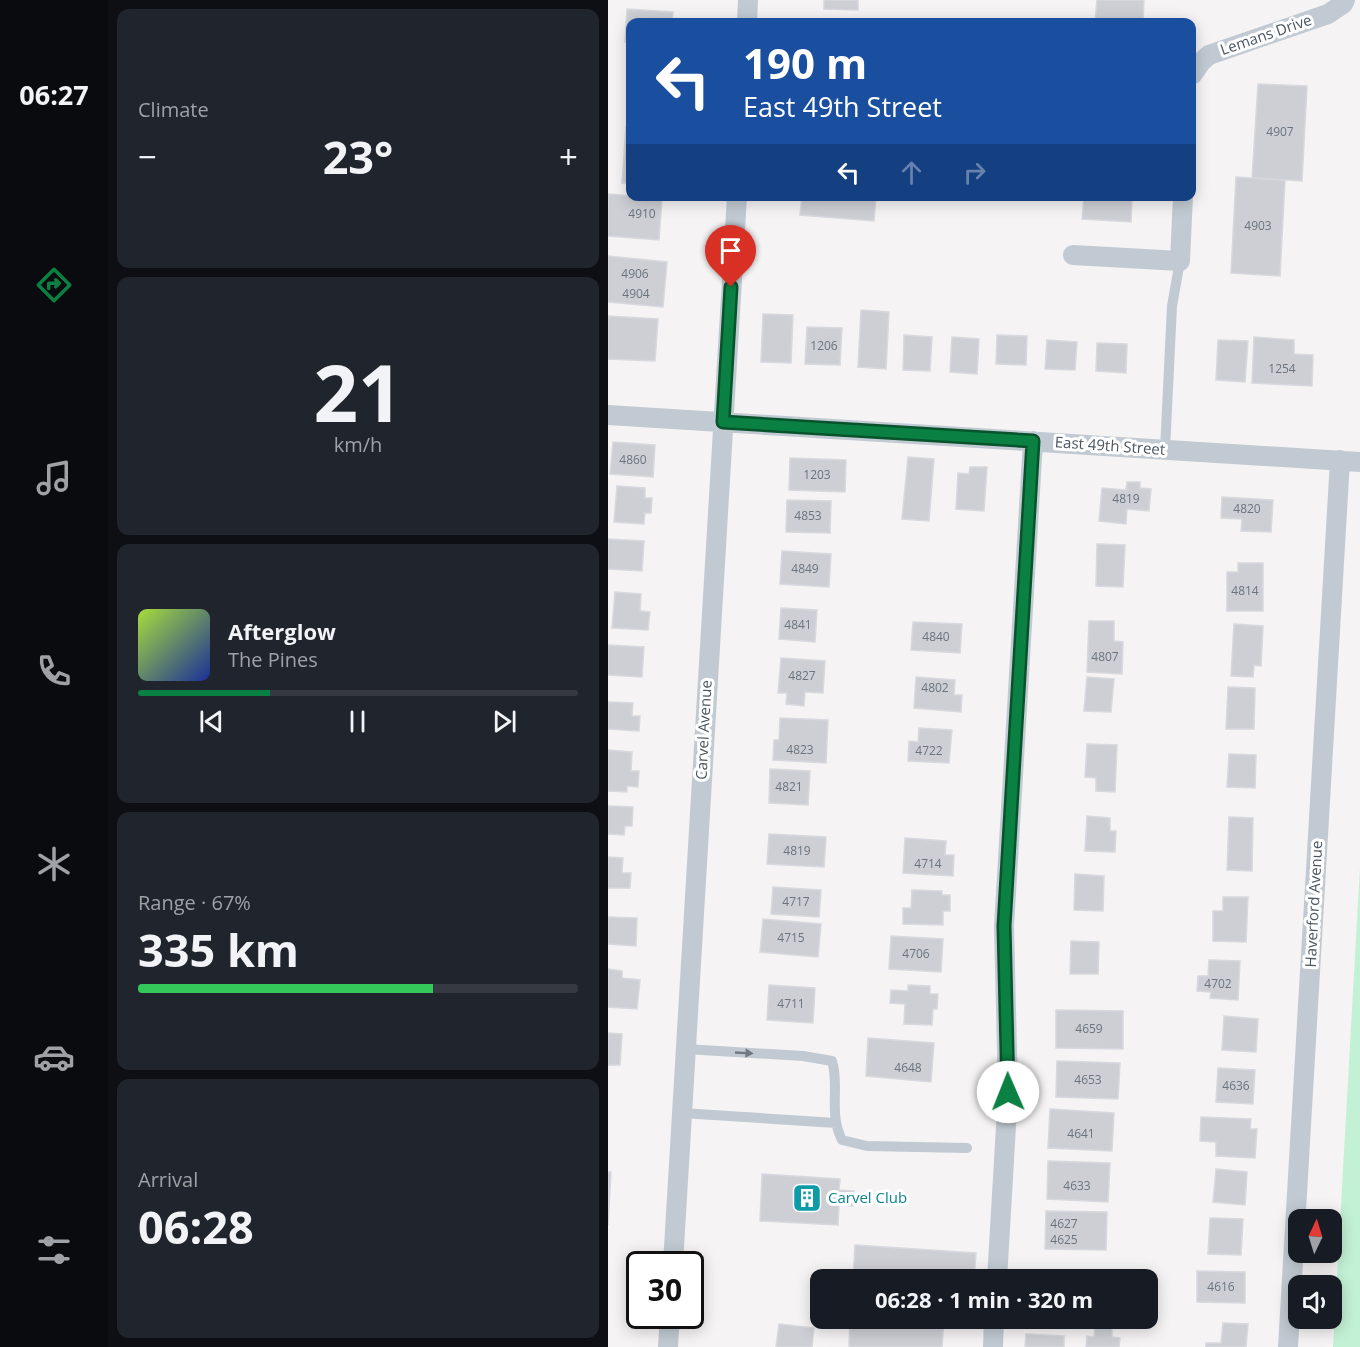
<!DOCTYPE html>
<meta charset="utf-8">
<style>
:root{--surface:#171b24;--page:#20242c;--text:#f1f3f6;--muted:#9ea1a6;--line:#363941;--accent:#0b8043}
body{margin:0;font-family:"Open Sans",sans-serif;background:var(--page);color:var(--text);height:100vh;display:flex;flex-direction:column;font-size:22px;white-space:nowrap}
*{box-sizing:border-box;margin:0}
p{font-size:20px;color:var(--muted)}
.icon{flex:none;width:33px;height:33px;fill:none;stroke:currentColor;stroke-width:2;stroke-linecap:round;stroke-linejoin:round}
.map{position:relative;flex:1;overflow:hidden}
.side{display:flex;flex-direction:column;gap:9px;padding:9px;background:#0d0f14;width:500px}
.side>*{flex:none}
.top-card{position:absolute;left:18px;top:18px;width:570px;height:183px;border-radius:12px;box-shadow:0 3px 15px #0003;background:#1a4fa0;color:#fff;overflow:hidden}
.needle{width:39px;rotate:4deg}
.buttons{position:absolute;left:680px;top:1209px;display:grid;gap:12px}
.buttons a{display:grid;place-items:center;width:54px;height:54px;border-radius:12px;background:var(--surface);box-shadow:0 3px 15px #0003;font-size:30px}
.speed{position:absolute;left:18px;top:1251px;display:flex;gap:12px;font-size:30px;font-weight:700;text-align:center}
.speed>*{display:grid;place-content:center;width:78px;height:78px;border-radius:50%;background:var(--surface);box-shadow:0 3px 15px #0003;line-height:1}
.speed .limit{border:3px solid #111;border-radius:9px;background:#fff;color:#111}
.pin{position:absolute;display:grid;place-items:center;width:51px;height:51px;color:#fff;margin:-62px -26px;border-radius:50% 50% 50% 0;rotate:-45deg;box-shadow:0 0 6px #0007}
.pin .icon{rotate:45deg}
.me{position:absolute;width:66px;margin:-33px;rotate:359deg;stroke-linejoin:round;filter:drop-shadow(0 0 4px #0008)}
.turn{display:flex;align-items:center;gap:21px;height:126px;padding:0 18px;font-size:27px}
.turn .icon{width:78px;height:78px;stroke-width:2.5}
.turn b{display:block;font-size:42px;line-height:51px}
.lanes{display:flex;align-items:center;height:57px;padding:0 18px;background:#0003;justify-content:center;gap:30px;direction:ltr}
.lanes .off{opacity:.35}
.big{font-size:45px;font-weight:700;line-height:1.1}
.side .tile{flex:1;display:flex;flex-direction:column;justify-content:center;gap:9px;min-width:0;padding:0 21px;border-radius:12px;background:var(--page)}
.side .dial{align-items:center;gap:0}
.dial b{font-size:78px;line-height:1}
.song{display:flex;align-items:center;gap:18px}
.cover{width:72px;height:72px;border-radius:9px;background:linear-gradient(135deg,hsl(80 70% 55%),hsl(230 70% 35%))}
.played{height:6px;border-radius:3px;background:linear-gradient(90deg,var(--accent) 30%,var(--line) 30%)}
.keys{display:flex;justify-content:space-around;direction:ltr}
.heat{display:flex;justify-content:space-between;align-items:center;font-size:33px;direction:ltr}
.charge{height:9px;border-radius:4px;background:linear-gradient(90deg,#34c759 67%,var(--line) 0)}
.trip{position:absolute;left:202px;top:1269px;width:348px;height:60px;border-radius:12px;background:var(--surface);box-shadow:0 3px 15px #0003;font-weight:700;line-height:60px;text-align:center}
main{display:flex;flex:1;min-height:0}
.menu{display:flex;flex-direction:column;width:108px;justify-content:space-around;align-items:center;background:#090b0e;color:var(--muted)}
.menu .icon{width:42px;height:42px}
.menu .on{color:var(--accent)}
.menu b{font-size:27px;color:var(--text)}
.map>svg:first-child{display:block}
</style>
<main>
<nav class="menu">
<b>06:27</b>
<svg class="icon on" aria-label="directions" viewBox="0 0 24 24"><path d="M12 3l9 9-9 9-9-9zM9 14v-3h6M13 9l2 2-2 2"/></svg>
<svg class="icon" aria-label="music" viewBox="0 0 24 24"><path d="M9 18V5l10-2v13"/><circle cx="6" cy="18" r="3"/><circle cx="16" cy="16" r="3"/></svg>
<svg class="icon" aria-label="phone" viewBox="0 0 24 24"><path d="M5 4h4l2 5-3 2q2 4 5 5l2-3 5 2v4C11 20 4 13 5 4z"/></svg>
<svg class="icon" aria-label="climate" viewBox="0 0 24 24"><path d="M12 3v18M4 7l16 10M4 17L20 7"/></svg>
<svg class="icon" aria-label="car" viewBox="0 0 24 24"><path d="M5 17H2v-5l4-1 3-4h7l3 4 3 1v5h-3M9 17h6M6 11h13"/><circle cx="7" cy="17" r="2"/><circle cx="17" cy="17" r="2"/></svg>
<svg class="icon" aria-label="filters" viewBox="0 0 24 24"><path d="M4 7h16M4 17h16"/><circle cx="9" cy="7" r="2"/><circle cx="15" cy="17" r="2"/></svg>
</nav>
<section class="side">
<div class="tile"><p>Climate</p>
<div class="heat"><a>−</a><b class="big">23°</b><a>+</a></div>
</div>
<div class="tile dial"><b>21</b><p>km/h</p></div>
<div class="tile">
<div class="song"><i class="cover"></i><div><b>Afterglow</b><p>The Pines</p></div></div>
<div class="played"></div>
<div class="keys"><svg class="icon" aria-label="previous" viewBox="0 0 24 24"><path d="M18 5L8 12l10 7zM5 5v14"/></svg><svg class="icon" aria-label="pause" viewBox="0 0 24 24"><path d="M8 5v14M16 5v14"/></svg><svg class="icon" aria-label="next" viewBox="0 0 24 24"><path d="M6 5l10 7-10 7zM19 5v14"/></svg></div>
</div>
<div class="tile"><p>Range · 67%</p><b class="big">335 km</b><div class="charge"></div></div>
<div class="tile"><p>Arrival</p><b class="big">06:28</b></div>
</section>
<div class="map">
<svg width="753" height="1347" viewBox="0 0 753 1347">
<rect width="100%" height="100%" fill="#f5f3f3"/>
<path fill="#c3f1d5" d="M752,868V1347H725Z"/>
<path fill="#cdcfd5" stroke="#d7d9de" stroke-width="1.5" d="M216,0H250V10L216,9Z
M489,0H536L535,22H487Z
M19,9L65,12L64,22H22V43L17,42Z
M22,67V118H20Z
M650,84L699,86L694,181L644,178Z
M18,127H22V184L14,183Z
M628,177L677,180L672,276L623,273Z
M0,194L54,198L51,240L0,236Z
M194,196H268L266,221L192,215Z
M476,196H524L523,222L474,219Z
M0,256L59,262L55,307L0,302Z
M253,310L281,312L278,369L250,367Z
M155,314L185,315L183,363L153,362Z
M0,316L50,319L47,361L0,359Z
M199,327L234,328L232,365L197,364Z
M296,335L324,337L322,371L295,370Z
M389,335L419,336L418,365L388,364Z
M344,337L371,339L369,374L342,372Z
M646,337L686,340V354L705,355L704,386L644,383Z
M439,340L469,342L467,370L437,369Z
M610,340L640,341L637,382L608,380Z
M489,343L519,344L518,373L488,371Z
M5,442L47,445L45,477L2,474Z
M300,457L326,459L321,521L294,519Z
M182,458L238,460L237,492L181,490Z
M362,467H379L376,511L348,509L350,473L361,474Z
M519,482H532V488L543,489L541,511L519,509L518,524L491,521L494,488L518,490Z
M9,486L37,488V498H44L43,513H37L36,524L6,522Z
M614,497L665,500L663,532L633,531L634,519L613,518Z
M179,500L223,501L222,533L178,532Z
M0,539L36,541L34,571L0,569Z
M489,544L517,545L515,587L488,586Z
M174,551L223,554L221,587L172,584Z
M630,563H655V611H619V572H630Z
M7,592L33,594L32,611L42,612L40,630L4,628Z
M173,608L209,610L207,642L171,639Z
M481,621H506V641L515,642L514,674L479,672Z
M305,622L354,624L352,653L303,650Z
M626,624L655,626L653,666L646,665L645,677L623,676Z
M0,645L36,647L34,677L0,675Z
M173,658L217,661L215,693L197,692L196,706L178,704L179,693H170Z
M308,677L347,680L346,695H354L353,712L306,708Z
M479,677L506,679L503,712L476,711Z
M620,687L647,688L646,729H618Z
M0,702L25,703L24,716H32L31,731L0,729Z
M172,718L220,720L218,763L165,760L166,740H171Z
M311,728L344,730L341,763L300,761L301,741L310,742Z
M479,744L509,745L507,792L488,791V778L477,777Z
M0,750L24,752L23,771H31L30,787L19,786V792L0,791Z
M621,754L648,755L647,788L619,787Z
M162,769L202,771L200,805L161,803Z
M0,806L25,807L24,826H17L16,835L0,834Z
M479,816L502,818V831H508L507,852L477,851Z
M621,817L645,818L644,871L619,870Z
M161,834L218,837L216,867L159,864Z
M297,838L338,841L337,855H346L345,876L295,873Z
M0,857L15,858L14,873H23L22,888H0Z
M467,874L496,876L495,911L466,910Z
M165,887L213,890L211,917L163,914Z
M304,890L334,891V895H342V911H335V925L295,924V908H303Z
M615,897H640L638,942L605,941V911H615Z
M0,917L29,918L28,946L0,944Z
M155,919L213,924L210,957L152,952Z
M283,936L335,939L333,972L281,969Z
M463,941L491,942L490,974H462Z
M601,960L632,961L630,1000L602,998L603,992L589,991L590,976H600Z
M0,969L14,971V978L32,980L29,1009L0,1007Z
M161,985L207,988L205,1023L159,1020Z
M300,985L322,986V994H330L329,1009H325L324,1025L296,1024L297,1004L282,1003L283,990L300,991Z
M448,1010L515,1011V1049L448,1048Z
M616,1016L650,1019L648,1052L614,1050Z
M0,1033L14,1034L12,1065H0Z
M260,1038L326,1043L323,1082L258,1076Z
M449,1061L512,1063L510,1099L448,1097Z
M610,1068L647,1070L645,1104L608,1102Z
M442,1109L506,1113L504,1151L440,1148Z
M593,1117L643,1119L642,1129H649L647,1158L608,1156V1142L592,1141Z
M440,1161L502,1163L500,1202L439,1199Z
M608,1169L639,1172L637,1205L605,1202Z
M0,1172H3L0,1225Z
M154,1174L232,1179L231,1190L246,1191L245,1206L231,1205L230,1225L152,1221Z
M438,1211L499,1212L498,1250L437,1249Z
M602,1218L635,1219L633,1255L600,1254Z
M247,1245L368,1253L366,1280H245Z
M589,1271L637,1272V1303L589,1302Z
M242,1318H336L334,1347H241Z
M615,1323L640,1324L638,1347H598V1343H613Z
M171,1324L206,1328L204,1347H168Z
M487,1325L504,1326V1337L512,1338L511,1347H478L479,1336L486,1337Z
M418,1334L456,1336V1347H417Z"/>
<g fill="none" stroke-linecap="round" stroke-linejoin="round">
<path stroke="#c1cad2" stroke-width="10" d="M557,450L564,306L572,261
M77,1049L195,1056L224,1061C232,1086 220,1112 234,1140L259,1146L359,1148
M74,1113L228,1123"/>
<path stroke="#c1cad2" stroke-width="20" d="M139,22L140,0
M584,75L593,62L601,55L720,14L735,4L737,0
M465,255L572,261L575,196
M0,415L753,462
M65,1264L129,196
M389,1280L400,1092L396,926L425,441
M60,1347L62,1316
M385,1347L386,1318
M680,1347L732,460"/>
</g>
<defs><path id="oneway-solid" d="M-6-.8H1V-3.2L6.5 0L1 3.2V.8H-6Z" transform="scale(1.5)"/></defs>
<use fill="#6e7983" href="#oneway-solid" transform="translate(136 1053) rotate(3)"/>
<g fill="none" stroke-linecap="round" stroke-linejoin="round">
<g stroke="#07532c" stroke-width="15">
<path id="route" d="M123,287L115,422L425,441L396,926L400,1092"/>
</g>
<use href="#route" stroke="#0b8043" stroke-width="10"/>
</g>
<defs>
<g id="building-square" transform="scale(1.5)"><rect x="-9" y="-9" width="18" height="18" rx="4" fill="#0f9aa8" stroke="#fff"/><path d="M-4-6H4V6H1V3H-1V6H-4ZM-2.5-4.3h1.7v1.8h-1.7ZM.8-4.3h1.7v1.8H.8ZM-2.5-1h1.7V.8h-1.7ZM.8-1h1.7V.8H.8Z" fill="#fff"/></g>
</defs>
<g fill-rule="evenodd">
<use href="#building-square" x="199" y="1198"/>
</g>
<g text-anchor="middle" stroke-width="6" stroke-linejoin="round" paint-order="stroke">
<g font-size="12" fill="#6b747e">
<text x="672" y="136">4907</text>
<text x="34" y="218">4910</text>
<text x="650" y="230">4903</text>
<text x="27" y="278">4906</text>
<text x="28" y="298">4904</text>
<text x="216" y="350">1206</text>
<text x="674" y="373">1254</text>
<text x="25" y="464">4860</text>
<text x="209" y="479">1203</text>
<text x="518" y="503">4819</text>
<text x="639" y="513">4820</text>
<text x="200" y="520">4853</text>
<text x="197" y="573">4849</text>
<text x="637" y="595">4814</text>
<text x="190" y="629">4841</text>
<text x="328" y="641">4840</text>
<text x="497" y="661">4807</text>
<text x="194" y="680">4827</text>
<text x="327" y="692">4802</text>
<text x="192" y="754">4823</text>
<text x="321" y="755">4722</text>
<text x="181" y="791">4821</text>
<text x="189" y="855">4819</text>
<text x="320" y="868">4714</text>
<text x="188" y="906">4717</text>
<text x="183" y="942">4715</text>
<text x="308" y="958">4706</text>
<text x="610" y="988">4702</text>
<text x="183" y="1008">4711</text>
<text x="481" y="1033">4659</text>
<text x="300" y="1072">4648</text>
<text x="480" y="1084">4653</text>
<text x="628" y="1090">4636</text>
<text x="473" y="1138">4641</text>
<text x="469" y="1190">4633</text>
<text x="456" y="1228">4627</text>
<text x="456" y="1244">4625</text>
<text x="613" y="1291">4616</text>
</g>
<g font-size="15" fill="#4a5661" stroke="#fff">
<text transform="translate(658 35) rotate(-19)" y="5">Lemans Drive</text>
<text transform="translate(502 446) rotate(4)" y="5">East 49th Street</text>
<text transform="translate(96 730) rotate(-87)" y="5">Carvel Avenue</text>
<text transform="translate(706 904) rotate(-87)" y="5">Haverford Avenue</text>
</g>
<g font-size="15" fill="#0d838f" stroke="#fff" text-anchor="start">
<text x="220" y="1203">Carvel Club</text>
</g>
</g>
</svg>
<div class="buttons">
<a><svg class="needle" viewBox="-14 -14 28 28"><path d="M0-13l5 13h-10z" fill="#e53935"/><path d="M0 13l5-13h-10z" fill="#9ea1a6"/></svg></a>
<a><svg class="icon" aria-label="sound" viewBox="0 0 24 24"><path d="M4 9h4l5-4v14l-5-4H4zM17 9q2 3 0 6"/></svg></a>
</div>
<div class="speed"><div class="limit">30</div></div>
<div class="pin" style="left:123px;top:287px;background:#d93025"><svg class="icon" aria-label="arrive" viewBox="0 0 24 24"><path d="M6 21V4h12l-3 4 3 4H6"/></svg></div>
<svg class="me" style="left:400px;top:1092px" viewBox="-20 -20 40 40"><circle r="19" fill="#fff"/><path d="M0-13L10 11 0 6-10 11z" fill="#0b8043"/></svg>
<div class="trip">06:28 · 1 min · 320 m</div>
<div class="top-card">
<div class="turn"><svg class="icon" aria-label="left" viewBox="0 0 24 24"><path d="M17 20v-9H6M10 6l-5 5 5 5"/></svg><div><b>190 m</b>East 49th Street</div></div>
<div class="lanes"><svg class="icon" aria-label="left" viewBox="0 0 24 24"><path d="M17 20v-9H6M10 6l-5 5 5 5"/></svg><svg class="icon off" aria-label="ahead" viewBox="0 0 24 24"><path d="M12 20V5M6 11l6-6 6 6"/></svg><svg class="icon off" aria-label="right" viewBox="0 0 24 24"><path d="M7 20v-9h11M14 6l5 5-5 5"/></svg></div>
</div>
</div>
</main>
